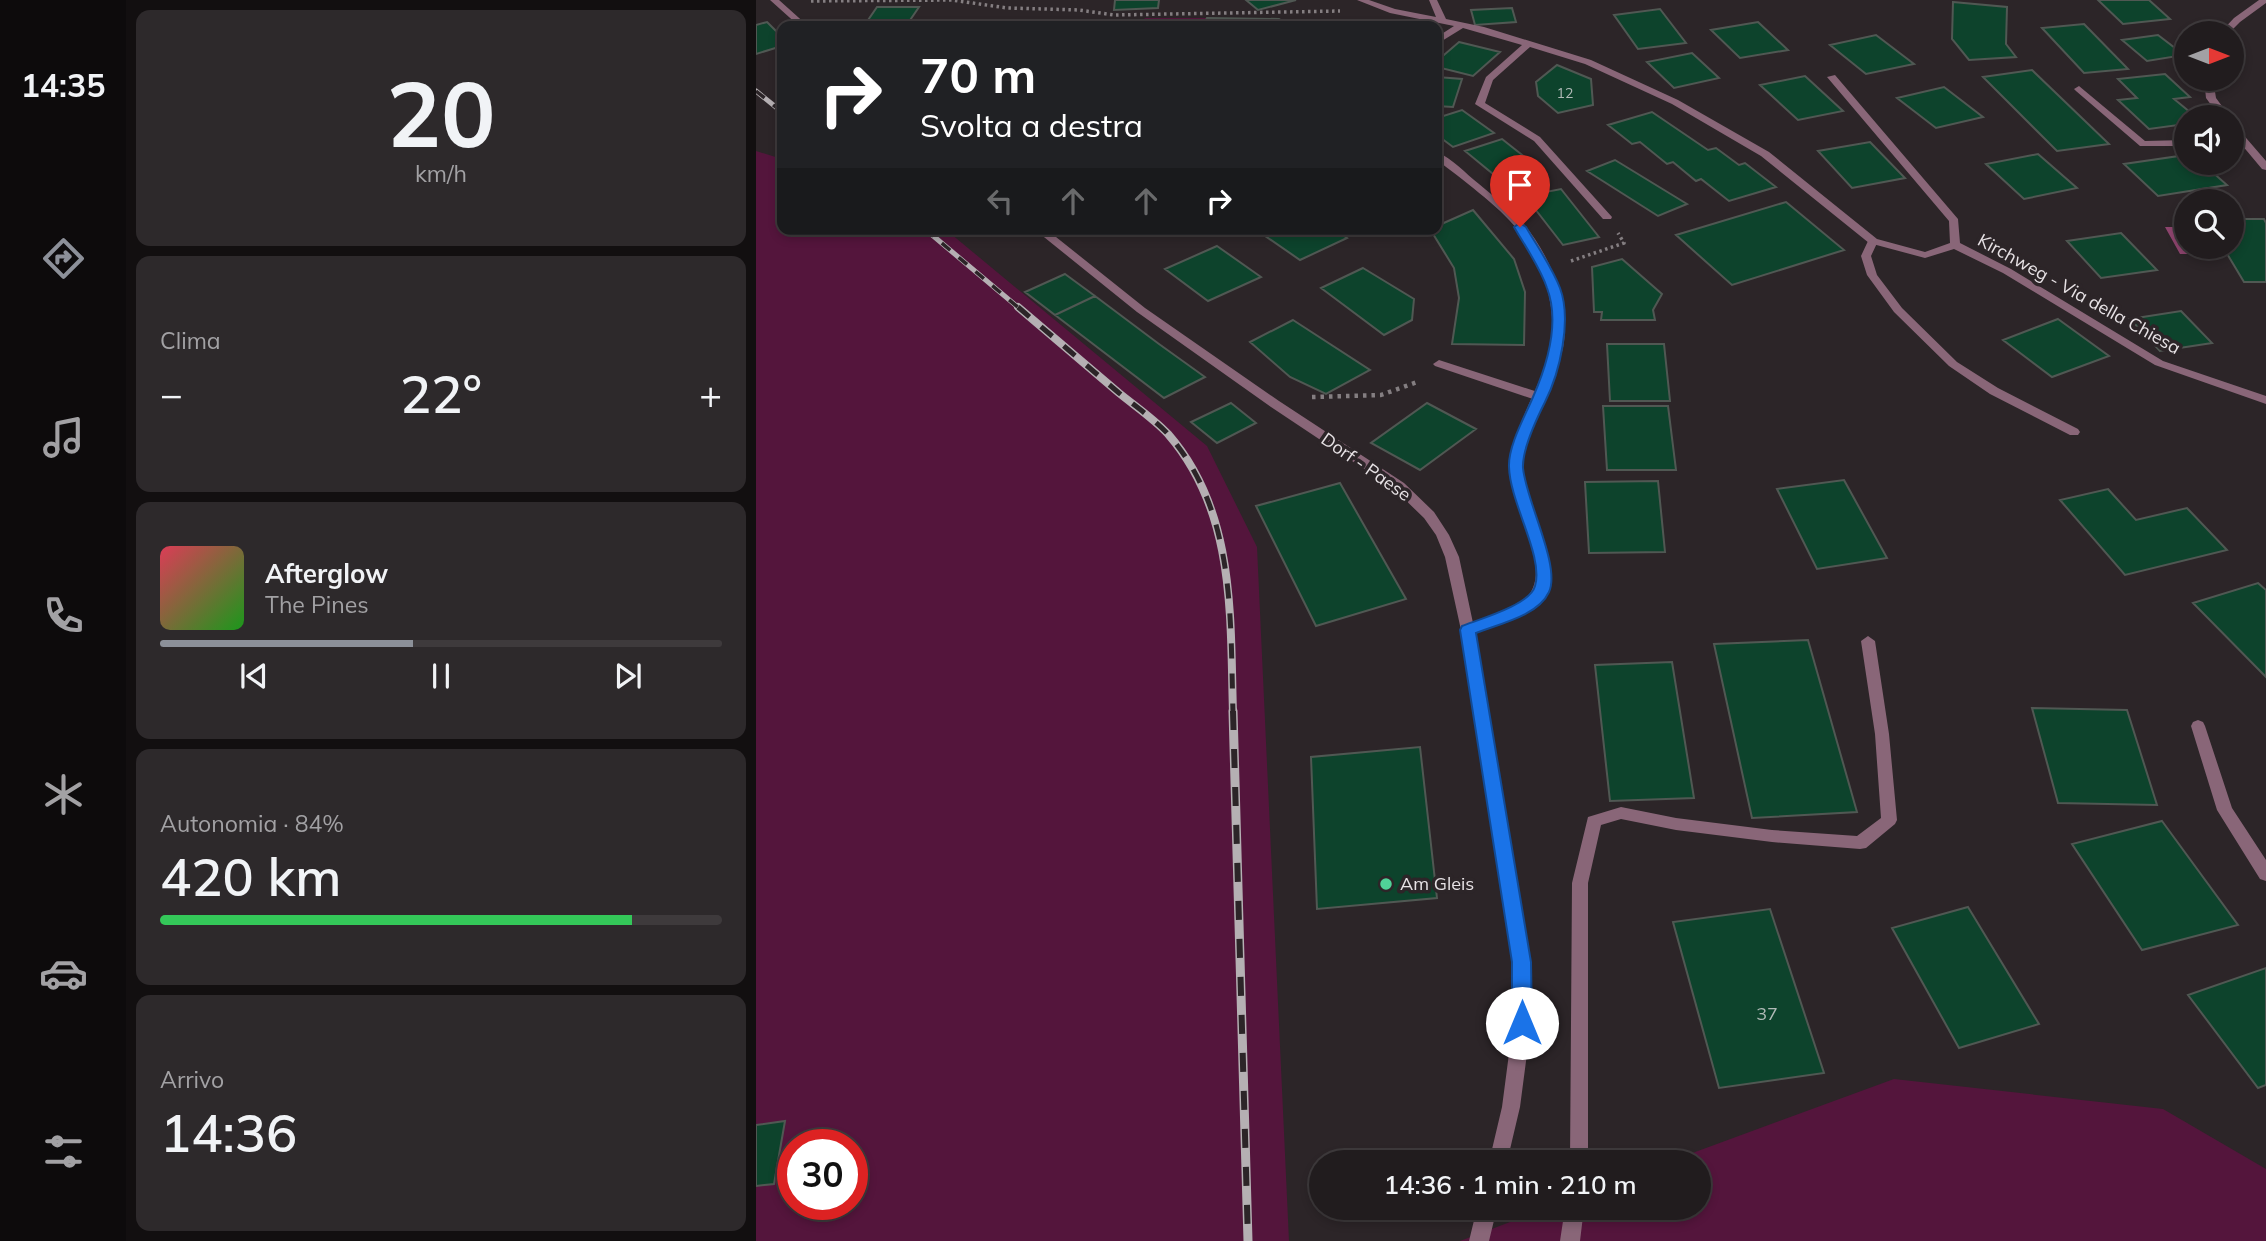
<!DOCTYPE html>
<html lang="it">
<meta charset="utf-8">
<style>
:root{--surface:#211c1e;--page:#2d292b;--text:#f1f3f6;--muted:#a2a1a4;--line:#3e3a3c;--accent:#8c9099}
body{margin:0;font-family:Mulish,sans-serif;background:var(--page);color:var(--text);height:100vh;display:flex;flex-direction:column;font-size:26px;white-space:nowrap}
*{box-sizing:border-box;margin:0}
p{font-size:23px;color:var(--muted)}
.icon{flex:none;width:38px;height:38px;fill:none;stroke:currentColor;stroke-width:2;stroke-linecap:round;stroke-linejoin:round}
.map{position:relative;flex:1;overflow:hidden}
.details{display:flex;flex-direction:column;gap:10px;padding:10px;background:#120f10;width:630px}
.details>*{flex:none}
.banner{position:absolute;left:21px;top:21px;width:665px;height:214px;border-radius:14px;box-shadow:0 4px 10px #0003,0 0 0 2px var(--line);background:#202124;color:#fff;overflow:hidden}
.needle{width:46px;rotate:90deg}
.buttons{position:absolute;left:1418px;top:21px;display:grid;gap:14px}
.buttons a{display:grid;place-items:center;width:70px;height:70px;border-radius:50%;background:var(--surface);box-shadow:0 4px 10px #0003,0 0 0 2px var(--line);font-size:35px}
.speed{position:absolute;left:21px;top:1129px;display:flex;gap:14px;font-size:35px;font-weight:700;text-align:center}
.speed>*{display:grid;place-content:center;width:91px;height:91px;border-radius:50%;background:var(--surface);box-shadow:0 4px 10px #0003,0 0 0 2px var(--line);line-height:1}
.speed .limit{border:10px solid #d22;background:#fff;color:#111}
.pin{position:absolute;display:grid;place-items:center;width:60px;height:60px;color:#fff;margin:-72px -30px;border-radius:50% 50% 50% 0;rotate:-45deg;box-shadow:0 0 7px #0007}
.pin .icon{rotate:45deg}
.me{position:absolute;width:77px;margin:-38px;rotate:0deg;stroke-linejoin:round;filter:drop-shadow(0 0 5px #0008)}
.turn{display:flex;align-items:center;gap:24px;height:147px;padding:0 28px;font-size:32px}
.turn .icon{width:91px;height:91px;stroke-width:2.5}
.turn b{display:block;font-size:49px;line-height:60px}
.lanes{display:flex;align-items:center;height:66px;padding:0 28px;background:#0003;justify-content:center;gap:35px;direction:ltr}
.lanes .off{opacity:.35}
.big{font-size:52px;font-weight:600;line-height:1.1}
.details .card{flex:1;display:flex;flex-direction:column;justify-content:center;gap:10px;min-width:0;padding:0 24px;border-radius:14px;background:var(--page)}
.details .dial{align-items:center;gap:0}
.dial b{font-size:91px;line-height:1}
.song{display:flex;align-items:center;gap:21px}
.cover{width:84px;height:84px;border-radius:10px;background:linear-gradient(135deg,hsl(350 70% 55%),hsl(120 70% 35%))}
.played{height:7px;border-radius:4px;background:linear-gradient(90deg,var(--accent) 45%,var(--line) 45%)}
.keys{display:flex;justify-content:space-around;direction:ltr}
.heat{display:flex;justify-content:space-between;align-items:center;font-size:38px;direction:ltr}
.charge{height:10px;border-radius:5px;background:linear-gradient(90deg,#34c759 84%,var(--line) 0)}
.trip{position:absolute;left:553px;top:1150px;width:402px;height:70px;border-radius:35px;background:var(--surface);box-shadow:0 4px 10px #0003,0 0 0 2px var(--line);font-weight:600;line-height:70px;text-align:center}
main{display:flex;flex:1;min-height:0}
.tabs{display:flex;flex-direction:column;width:126px;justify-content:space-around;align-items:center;background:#0d0b0c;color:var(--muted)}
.tabs .icon{width:49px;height:49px}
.tabs .active{color:var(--accent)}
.tabs b{font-size:32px;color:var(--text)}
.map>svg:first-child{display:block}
</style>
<main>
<nav class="tabs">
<b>14:35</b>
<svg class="icon active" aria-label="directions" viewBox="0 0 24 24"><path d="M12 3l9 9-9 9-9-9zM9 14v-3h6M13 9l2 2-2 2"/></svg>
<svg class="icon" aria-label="music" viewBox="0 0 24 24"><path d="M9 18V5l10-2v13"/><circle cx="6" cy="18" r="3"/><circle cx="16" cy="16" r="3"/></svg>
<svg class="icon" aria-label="phone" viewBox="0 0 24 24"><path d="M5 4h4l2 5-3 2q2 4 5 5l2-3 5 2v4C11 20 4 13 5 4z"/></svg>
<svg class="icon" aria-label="climate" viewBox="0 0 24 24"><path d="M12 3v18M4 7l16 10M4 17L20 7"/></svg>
<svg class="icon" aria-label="car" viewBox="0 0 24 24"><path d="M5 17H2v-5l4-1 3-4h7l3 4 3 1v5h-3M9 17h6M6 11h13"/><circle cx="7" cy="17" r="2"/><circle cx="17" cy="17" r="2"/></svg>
<svg class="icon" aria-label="filters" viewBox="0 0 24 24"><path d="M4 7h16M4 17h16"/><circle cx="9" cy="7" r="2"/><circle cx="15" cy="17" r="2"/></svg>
</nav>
<section class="details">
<div class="card dial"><b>20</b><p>km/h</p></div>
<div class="card"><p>Clima</p>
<div class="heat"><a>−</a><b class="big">22°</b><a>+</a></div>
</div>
<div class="card">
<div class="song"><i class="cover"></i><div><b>Afterglow</b><p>The Pines</p></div></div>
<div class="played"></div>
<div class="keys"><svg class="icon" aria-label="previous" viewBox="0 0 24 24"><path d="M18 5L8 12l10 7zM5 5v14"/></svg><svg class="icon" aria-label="pause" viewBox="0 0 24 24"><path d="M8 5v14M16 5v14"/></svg><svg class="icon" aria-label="next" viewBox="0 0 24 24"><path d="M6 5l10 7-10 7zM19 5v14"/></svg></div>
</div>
<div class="card"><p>Autonomia · 84%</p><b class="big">420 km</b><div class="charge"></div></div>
<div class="card"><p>Arrivo</p><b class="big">14:36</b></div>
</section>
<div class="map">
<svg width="1510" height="1241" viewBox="0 0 1510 1241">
<rect width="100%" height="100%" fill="#2c2528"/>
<path fill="#54153c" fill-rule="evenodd" d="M388,18H451L448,24L451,26H397Z
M0,151L26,159V229H189L451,446L501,547L533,1241H0ZM37,1144H96V1204H37Z
M1138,1079L1407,1109L1510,1169V1241H704L791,1208H943V1162H912Z"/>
<path fill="#8f456f" d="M1409,227H1430V247H1446L1450,254H1424Z"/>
<path fill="#0d432c" stroke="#505853" stroke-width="2" d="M359,0H403L402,8L358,10Z
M490,0H540L502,10Z
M1342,0H1393L1414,19L1367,24Z
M1197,2L1251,7L1250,44L1260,57L1213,60L1196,39Z
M121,7H163L150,26H108Z
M756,8L760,22L719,25L715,10Z
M904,9L930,43L882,49L858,15Z
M451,18L523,19L534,26H451L448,24Z
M11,22L26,37V46L0,54V25Z
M1002,22L1032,50L984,58L955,30Z
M1328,24L1372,69L1328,73L1286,28Z
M1120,35L1158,64L1110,74L1074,45Z
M1402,35L1428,55L1391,61L1366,40Z
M703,42L744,52L717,76L681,67V61Z
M936,53L963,78L918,88L891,62Z
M801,65L835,79L837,105L802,113L782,96L780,82Z
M1276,70L1353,144L1301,151L1227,77Z
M1409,74L1434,97L1418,99L1440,117H1430V124L1393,129L1362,100L1381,98L1362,79Z
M1049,76L1087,111L1042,120L1004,85Z
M681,77L706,79L697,107L681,106Z
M1188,87L1227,117L1180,128L1141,98Z
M706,110L738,133L697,147L681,135V118Z
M896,112L952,150L960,148L983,165L989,163L1020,187L973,201L945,179L940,181L917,162L911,164L884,142L876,144L852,125Z
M746,139L779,165L742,178L709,151Z
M1114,142L1149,178L1096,188L1062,151Z
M1282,154L1321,188L1268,199L1230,164Z
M1430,155V163H1446L1471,185L1402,196L1368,164Z
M859,160L931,204L902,216L831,171Z
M805,189L843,237L807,245L769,196Z
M1030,202L1088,250L976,285L920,235Z
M717,210L758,259L769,292L768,345L696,344L703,298L698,268L674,229H681V226Z
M1475,219H1508L1510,223V282H1488L1467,247H1475Z
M499,229H578L591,238L544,260Z
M1365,233L1401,270L1345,278L1311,241Z
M461,246L505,277L452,301L409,269Z
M866,259L906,294L897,310L899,320H845L846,312H838L836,267Z
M607,268L658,299L656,320L628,335L565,288Z
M309,274L339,296L299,315L269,292Z
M339,296L403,344L449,377L408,398L299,315Z
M1425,311L1456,343L1404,351L1374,319Z
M1302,319L1353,356L1296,377L1247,340Z
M537,320L614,370L570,394L534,377L494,342Z
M851,344H908L914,401H854Z
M475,403L500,423L461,443L435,422Z
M671,403L720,429L664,470L615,443Z
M847,406H912L920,470H851Z
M1088,480L1131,558L1061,569L1021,489Z
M902,481L909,552L833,553L829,482Z
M584,483L650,599L560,626L500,506Z
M1352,489L1380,520L1431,508L1471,550L1369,575L1304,500Z
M1502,583L1510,590V677L1437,603Z
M1052,640L1101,812L996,818L958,644Z
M916,662L938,798L854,801L839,665Z
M1276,708L1371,710L1401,805L1302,803Z
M664,747L681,898L561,909L555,757Z
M1406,821L1482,925L1386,950L1316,844Z
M1212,907L1283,1024L1203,1048L1136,928Z
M1014,909L1068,1073L963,1088L917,922Z
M1510,968V1085L1502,1088L1432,995Z
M29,1121L18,1184L0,1186V1125Z"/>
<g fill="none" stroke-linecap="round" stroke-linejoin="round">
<path stroke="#847e81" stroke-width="3.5" stroke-dasharray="2.5 3.5" stroke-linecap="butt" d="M55,1L196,0L251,8L323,10L358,15L584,11
M815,261L868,243L862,233"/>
<path stroke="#847e81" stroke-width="4.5" stroke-dasharray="3.5 5" stroke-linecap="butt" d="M556,397L625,395L664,381"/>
<path fill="#896678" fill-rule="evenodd" d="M1117,238L1122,241L1115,256L1121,275L1146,308L1201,362L1242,388L1322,429L1324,432L1322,435H1314L1234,394L1193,366L1138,312L1111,275L1105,256L1112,241Z
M683,360L788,394L790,397L788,400H780L679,366L677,364Z"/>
<path fill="#896678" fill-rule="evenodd" d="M14,0H23L52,26H43Z
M601,0H613L639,9L680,17L673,0H681L690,19L728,27L835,60L922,100L1013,152L1121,239L1169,252L1194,243L1193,221L1071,77L1079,75L1202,219L1204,243L1255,269L1407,361L1510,396V404L1399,365L1247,273L1198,249L1169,258L1113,243L1005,156L916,104L829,64L774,47L737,80L729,103L784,137L856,217L855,219H847L778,141L719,104L730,77L766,45L707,28L681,44V37L698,26L634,13Z
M1503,0H1510V3L1484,22L1473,33H1464L1478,18Z
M1448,79H1457L1460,98L1474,117H1464L1450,98Z
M1323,86L1389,141L1430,140V146H1384L1320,91L1318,89Z
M1475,123L1478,124L1510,161V170L1506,169L1475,132Z
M681,152C696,158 710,174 723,184C738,197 754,209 767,223C795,257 817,308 806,352C797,389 771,423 766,462C761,511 829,578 769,613L719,633L774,962L775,1023L764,1107L751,1162H733L746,1107L757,1023L758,962L705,630L689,557L680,535L668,518L638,489L515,407L381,312L278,229H290L389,308L523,401L648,483L678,512L693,535L703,557L717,623C733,617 753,613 766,602C805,572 749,504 754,463C758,428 779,396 790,363C806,318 790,267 761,229C744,207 703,177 681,160Z
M1112,636L1119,641L1133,734L1141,820L1139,824L1110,848L1104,849L1016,842L920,830L865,819L845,825L832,883V1162H814L816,883L832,817L865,807L920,818L1016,830L1101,836L1125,818L1119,734L1105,641Z
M1442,720L1447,722L1449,726L1476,808L1510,860V881L1504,879L1461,810L1435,726L1437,722Z
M721,1208H741L733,1241H713Z
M809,1208H828L824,1241H804Z"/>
<g stroke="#b5b0b3" stroke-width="5">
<path id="rail-far2" d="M0,91L26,112
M169,229L264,309"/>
</g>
<g stroke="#b5b0b3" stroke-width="8">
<path id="rail-far1" d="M262,307C296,336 329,364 363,393C379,406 398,419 412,434C480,512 474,616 477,713"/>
</g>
<g stroke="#b5b0b3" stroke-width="9">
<path id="rail" d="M477,711L492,1241"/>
</g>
<use href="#rail-far2" stroke="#2c2528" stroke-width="3.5" stroke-dasharray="11" stroke-linecap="butt"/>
<use href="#rail-far1" stroke="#2c2528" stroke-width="5" stroke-dasharray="15" stroke-linecap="butt"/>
<use href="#rail" stroke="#2c2528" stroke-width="6" stroke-dasharray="19" stroke-linecap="butt"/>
</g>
<path fill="#1a73e8" stroke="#114b97" stroke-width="2" d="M764,223L770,227C781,246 796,267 804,288C816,320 804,372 789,402C781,418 766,451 767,468C770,501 805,566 793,592C782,616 743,624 720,633L775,962L776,1023L773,1029L766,1031L759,1029L756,1023V962L704,630L706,626C724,619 774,605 779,586C788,557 754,503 753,467C752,446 769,416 777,397C791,365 804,322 791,288C784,267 769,246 758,227Z"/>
<circle fill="#50d398" stroke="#2c2528" stroke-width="2.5" cx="630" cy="884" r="7"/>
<g text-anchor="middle" stroke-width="7" stroke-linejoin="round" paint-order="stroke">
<g font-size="14" fill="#b0bab7">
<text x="809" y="98">12</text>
</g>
<g font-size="18" fill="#e7e2e5" stroke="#2c2528">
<text transform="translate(1323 294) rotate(29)" y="6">Kirchweg - Via della Chiesa</text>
<text transform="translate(610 467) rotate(35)" y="6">Dorf - Paese</text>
</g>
<g font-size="18" fill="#e7e2e5" stroke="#2c2528" text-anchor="start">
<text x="644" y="890">Am Gleis</text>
</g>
<g font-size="18" fill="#b0bab7">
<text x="1011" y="1020">37</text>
</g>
</g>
</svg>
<div class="buttons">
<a><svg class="needle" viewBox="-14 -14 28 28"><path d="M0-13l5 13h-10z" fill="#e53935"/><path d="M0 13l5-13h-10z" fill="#a2a1a4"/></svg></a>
<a><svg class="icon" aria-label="sound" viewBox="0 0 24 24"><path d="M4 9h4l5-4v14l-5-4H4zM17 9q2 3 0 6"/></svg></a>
<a><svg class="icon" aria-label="search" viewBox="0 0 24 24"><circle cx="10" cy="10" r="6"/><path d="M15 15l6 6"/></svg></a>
</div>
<div class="speed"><div class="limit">30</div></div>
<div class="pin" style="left:764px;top:227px;background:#d93025"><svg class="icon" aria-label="arrive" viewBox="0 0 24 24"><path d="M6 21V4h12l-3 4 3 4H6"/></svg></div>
<svg class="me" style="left:766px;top:1023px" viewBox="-20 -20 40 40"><circle r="19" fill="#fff"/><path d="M0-13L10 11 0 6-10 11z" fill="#1a73e8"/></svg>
<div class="trip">14:36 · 1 min · 210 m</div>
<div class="banner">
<div class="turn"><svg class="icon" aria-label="right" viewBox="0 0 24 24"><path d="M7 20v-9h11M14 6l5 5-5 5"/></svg><div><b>70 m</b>Svolta a destra</div></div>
<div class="lanes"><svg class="icon off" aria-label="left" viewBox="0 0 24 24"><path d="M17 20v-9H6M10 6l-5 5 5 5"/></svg><svg class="icon off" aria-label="ahead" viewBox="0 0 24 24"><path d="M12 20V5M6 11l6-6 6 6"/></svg><svg class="icon off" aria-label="ahead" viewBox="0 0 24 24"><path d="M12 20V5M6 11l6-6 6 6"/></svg><svg class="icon" aria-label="right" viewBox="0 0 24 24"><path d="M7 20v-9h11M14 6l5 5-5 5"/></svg></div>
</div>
</div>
</main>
